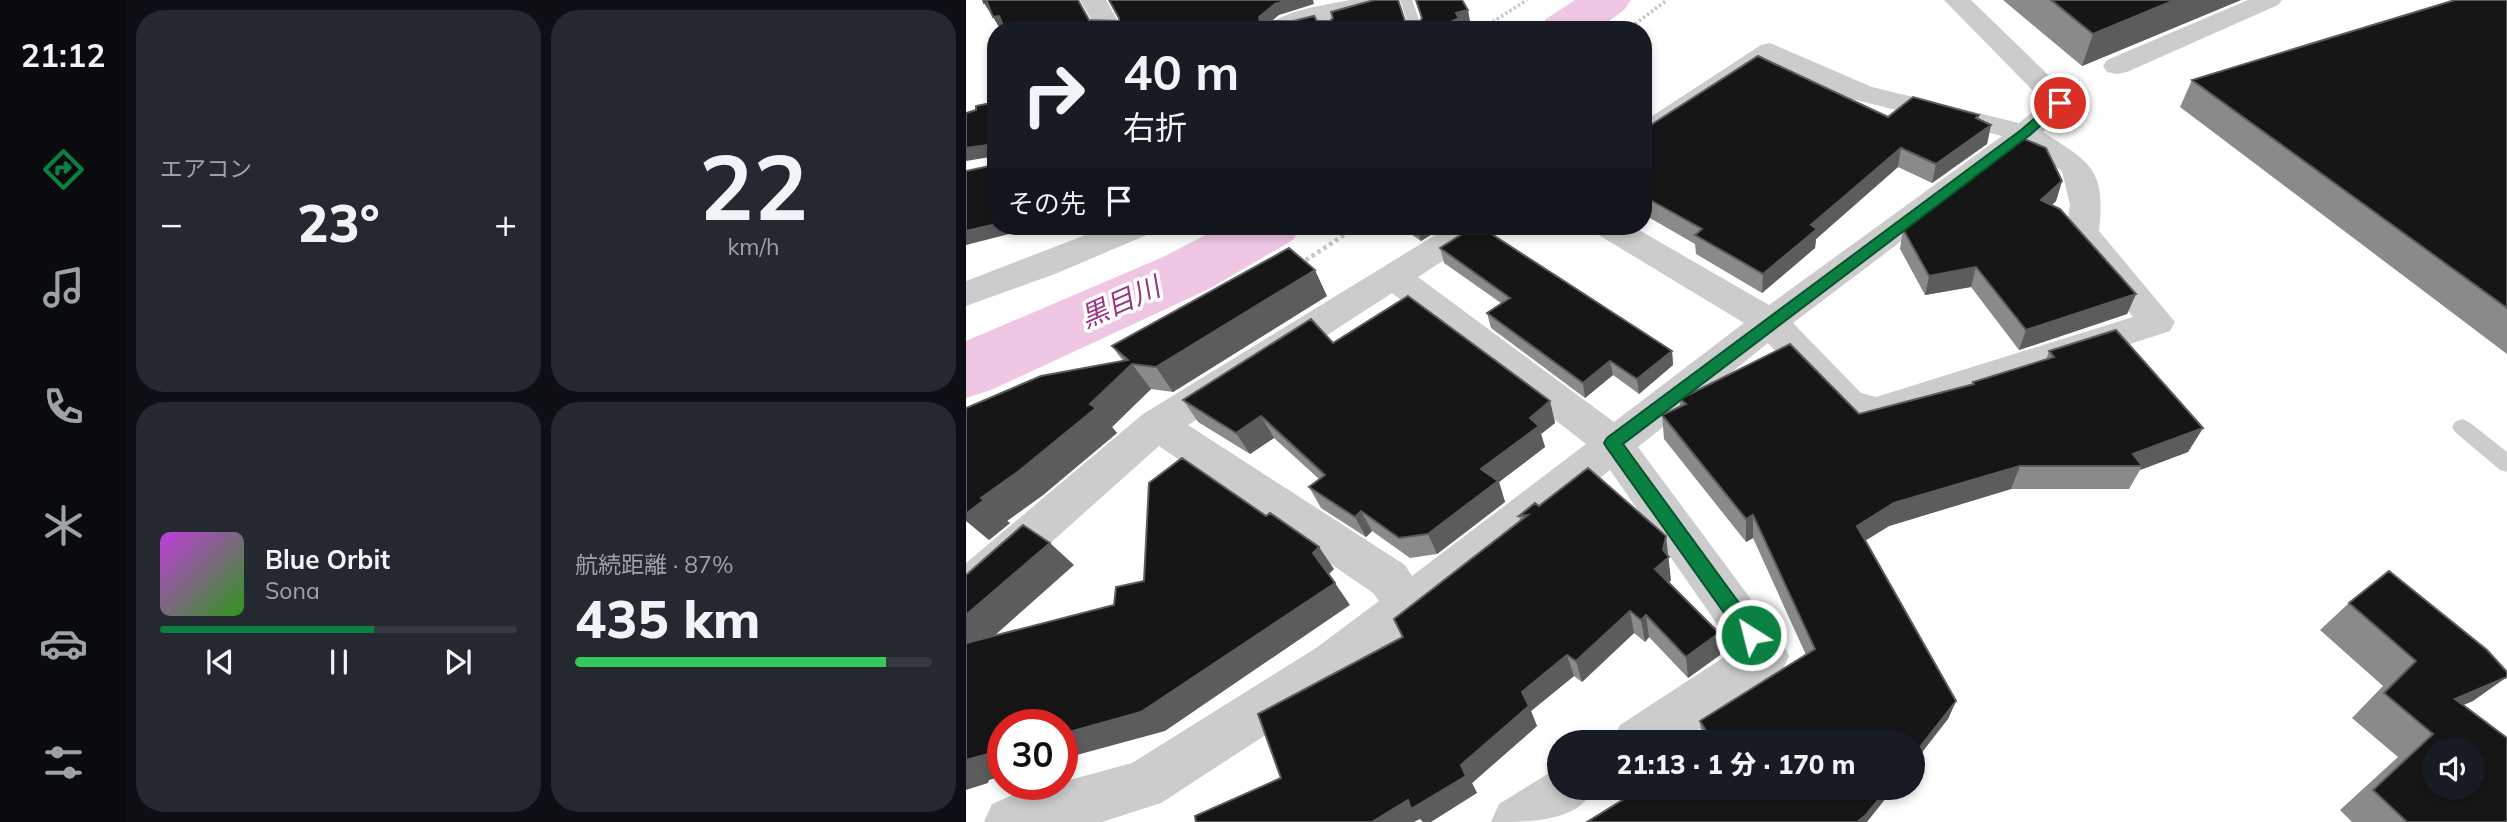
<!DOCTYPE html>
<html lang="ja">
<meta charset="utf-8">
<style>
:root{--surface:#171b24;--page:#242831;--text:#f1f3f6;--muted:#9ea1a6;--line:#363941;--accent:#0b8043}
body{margin:0;font-family:Mulish,"Noto Sans JP",sans-serif;background:var(--page);color:var(--text);height:100vh;display:flex;flex-direction:column;font-size:26px;white-space:nowrap}
*{box-sizing:border-box;margin:0}
p{font-size:23px;color:var(--muted)}
.icon{flex:none;width:38px;height:38px;fill:none;stroke:currentColor;stroke-width:2;stroke-linecap:round;stroke-linejoin:round}
.map{position:relative;flex:1;overflow:hidden}
.side{display:flex;flex-direction:column;gap:10px;padding:10px;background:#0d0f14;width:840px}
.side>*{flex:none}
.banner{position:absolute;left:21px;top:21px;width:665px;height:214px;border-radius:28px;box-shadow:0 4px 10px #0003;background:#171b24;color:var(--text);overflow:hidden}
.tools{position:absolute;left:1456px;top:737px;display:grid;gap:14px}
.tools a{display:grid;place-items:center;width:63px;height:63px;border-radius:50%;background:var(--surface);box-shadow:0 4px 10px #0003;font-size:35px}
.speed{position:absolute;left:21px;top:709px;display:flex;gap:14px;font-size:35px;font-weight:700;text-align:center}
.speed>*{display:grid;place-content:center;width:91px;height:91px;border-radius:50%;background:var(--surface);box-shadow:0 4px 10px #0003;line-height:1}
.speed .limit{border:10px solid #d22;background:#fff;color:#111}
.pin{position:absolute;display:grid;place-items:center;width:60px;height:60px;color:#fff;margin:-30px;border:4px solid #fff;border-radius:50%;box-shadow:0 2px 7px #0007}
.me{position:absolute;width:77px;margin:-38px;rotate:324deg;stroke-linejoin:round;filter:drop-shadow(0 0 5px #0008)}
.turn{display:flex;align-items:center;gap:24px;height:147px;padding:0 21px;font-size:32px}
.turn .icon{width:91px;height:91px;stroke-width:2.5}
.turn b{display:block;font-size:49px;line-height:60px}
.then{display:flex;align-items:center;height:66px;padding:0 21px;background:#0003;gap:14px;font-size:26px}
.big{font-size:52px;font-weight:800;line-height:1.1}
.side .tile{flex:1;display:flex;flex-direction:column;justify-content:center;gap:10px;min-width:0;padding:0 24px;border-radius:28px;background:var(--page)}
.side .dial{align-items:center;gap:0}
.dial b{font-size:91px;line-height:1}
.song{display:flex;align-items:center;gap:21px}
.cover{width:84px;height:84px;border-radius:10px;background:linear-gradient(135deg,hsl(290 70% 55%),hsl(110 70% 35%))}
.played{height:7px;border-radius:4px;background:linear-gradient(90deg,var(--accent) 60%,var(--line) 60%)}
.keys{display:flex;justify-content:space-around;direction:ltr}
.heat{display:flex;justify-content:space-between;align-items:center;font-size:38px;direction:ltr}
.charge{height:10px;border-radius:5px;background:linear-gradient(90deg,#34c759 87%,var(--line) 0)}
.side .tiles{flex:1;display:grid;gap:10px;grid-template-columns:repeat(2,1fr)}
.trip{position:absolute;left:581px;top:730px;width:378px;height:70px;border-radius:35px;background:var(--surface);box-shadow:0 4px 10px #0003;font-weight:800;line-height:70px;text-align:center}
main{display:flex;flex:1;min-height:0}
.menu{display:flex;flex-direction:column;width:126px;justify-content:space-around;align-items:center;background:#090b0e;color:var(--muted)}
.menu .icon{width:49px;height:49px}
.menu .selected{color:var(--accent)}
.menu b{font-size:32px;color:var(--text)}
.map>svg:first-child{display:block}
</style>
<main>
<nav class="menu">
<b>21:12</b>
<svg class="icon selected" aria-label="directions" viewBox="0 0 24 24"><path d="M12 3l9 9-9 9-9-9zM9 14v-3h6M13 9l2 2-2 2"/></svg>
<svg class="icon" aria-label="music" viewBox="0 0 24 24"><path d="M9 18V5l10-2v13"/><circle cx="6" cy="18" r="3"/><circle cx="16" cy="16" r="3"/></svg>
<svg class="icon" aria-label="phone" viewBox="0 0 24 24"><path d="M5 4h4l2 5-3 2q2 4 5 5l2-3 5 2v4C11 20 4 13 5 4z"/></svg>
<svg class="icon" aria-label="climate" viewBox="0 0 24 24"><path d="M12 3v18M4 7l16 10M4 17L20 7"/></svg>
<svg class="icon" aria-label="car" viewBox="0 0 24 24"><path d="M5 17H2v-5l4-1 3-4h7l3 4 3 1v5h-3M9 17h6M6 11h13"/><circle cx="7" cy="17" r="2"/><circle cx="17" cy="17" r="2"/></svg>
<svg class="icon" aria-label="filters" viewBox="0 0 24 24"><path d="M4 7h16M4 17h16"/><circle cx="9" cy="7" r="2"/><circle cx="15" cy="17" r="2"/></svg>
</nav>
<section class="side">
<div class="tiles">
<div class="tile"><p>エアコン</p>
<div class="heat"><a>−</a><b class="big">23°</b><a>+</a></div>
</div>
<div class="tile dial"><b>22</b><p>km/h</p></div>
<div class="tile">
<div class="song"><i class="cover"></i><div><b>Blue Orbit</b><p>Sona</p></div></div>
<div class="played"></div>
<div class="keys"><svg class="icon" aria-label="previous" viewBox="0 0 24 24"><path d="M18 5L8 12l10 7zM5 5v14"/></svg><svg class="icon" aria-label="pause" viewBox="0 0 24 24"><path d="M8 5v14M16 5v14"/></svg><svg class="icon" aria-label="next" viewBox="0 0 24 24"><path d="M6 5l10 7-10 7zM19 5v14"/></svg></div>
</div>
<div class="tile"><p>航続距離 · 87%</p><b class="big">435 km</b><div class="charge"></div></div>
</div>
</section>
<div class="map">
<svg width="1541" height="822" viewBox="0 0 1541 822">
<rect width="100%" height="100%" fill="#fff"/>
<g fill="none" stroke-linecap="round" stroke-linejoin="round">
<path fill="#efc7e5" fill-rule="evenodd" d="M609,0H665L658,10L631,30H573L580,19Z
M257,226H336L327,240L243,289L25,390L0,398V341L197,257Z"/>
<path stroke="#c6c6c6" stroke-width="3.5" stroke-dasharray="2.5 2.5" stroke-linecap="butt" d="M514,30L561,0
M661,30L701,0"/>
<path stroke="#c6c6c6" stroke-width="4.5" stroke-dasharray="3.5 3.5" stroke-linecap="butt" d="M334,264L392,226"/>
<path fill="#ccc" fill-rule="evenodd" d="M434,0H446L457,30H444Z
M1496,419L1503,422L1541,452V472L1534,470L1489,432L1486,427L1489,422Z"/>
<path fill="#ccc" fill-rule="evenodd" d="M114,0H140L157,30H131Z
M384,0H429L425,5L331,30H299C312,10 362,5 384,0Z
M978,0H1005L1104,96L1108,102L1077,132C1125,163 1140,169 1133,231L1209,322L1204,331L910,427L896,425L867,413L802,343L672,447L816,641L823,656L816,671L714,742H646L654,725L769,650L644,470L384,680L195,803L136,822H18L26,804L44,796L96,784V782L166,763L350,648L413,601L407,593L193,446L16,604L0,610V563L177,414L484,226H523L518,234L452,277L648,422L778,323L631,234L626,226H666L803,305L1036,136L886,99L806,62L687,141L677,144V122L795,45L804,43L906,87L1053,123L1078,102ZM1060,147L1096,171L1104,205L1100,233L1167,317L910,397L895,393L827,323ZM426,293L620,444L446,576L439,565L222,425Z
M1282,0H1316L1312,5L1161,72L1151,74L1141,72L1137,66L1141,60Z
M143,226H188L183,234L89,274L0,306V281Z
M593,767V788H628C613,822 565,822 525,822L533,804Z"/>
</g>
<path fill="#8a8a8a" d="M1037,0H1275L1116,66Z
M1541,0V354L1214,107L1226,80Z
M1013,115L1012,119L1025,125L1021,144L966,183L932,167L850,239L849,248L796,293L730,254L729,244L677,214V130L922,117Z
M1096,181L1090,201L1086,205L1170,294L1161,314L1053,350L1005,287L959,295L934,249L937,229Z
M433,226H479L455,241Z
M474,248L706,351L707,365L673,394L647,375L619,398L525,328L521,313L535,303L478,263Z
M361,296L207,392L185,389L146,427L151,433L77,495L41,521L44,523L23,540L157,361L146,346Z
M367,343L584,401L589,423L575,434L579,447L533,482L539,502L471,554L444,558L406,531L400,537L355,508L343,487L353,479L308,438L284,454L232,422L217,400Z
M1083,351L1237,428L1222,452L1174,470L1163,489H1045L923,526L899,541L990,701L982,719L947,742H737L735,740L734,721L840,655L787,538L780,542L698,439L696,415L714,406V399L893,414L1006,385L1007,382L1080,360Z
M569,503L705,580L703,583L753,633L754,655L722,678L683,637L679,642L668,633L616,682L608,676L565,711L571,726L506,783L511,793L454,819L315,778L437,637L554,521L553,516Z
M1383,603L1507,701L1497,705L1541,822H1386L1374,810L1432,757L1386,718L1417,686L1354,630Z"/>
<path fill="#5c5c5c" d="M323,0H347L348,4L313,15L297,28L293,17L309,4Z
M1209,0H1275L1116,66L1127,34Z
M21,2L28,13L25,14L18,3Z
M502,10L504,21L494,23L496,29L469,30L490,13Z
M33,16L40,27L34,29L27,17Z
M1025,125L1021,144L966,183L970,164Z
M23,145L30,156L0,161V148Z
M935,148L932,167L850,239L849,248L796,293L797,274L845,225Z
M1096,181L1090,201L1069,220L1075,200Z
M30,224V226H75L0,245V231Z
M450,226H479L455,241Z
M1010,267L1005,287L959,295L963,276Z
M349,270L361,296L207,392L190,367Z
M1170,294L1161,314L1053,350L1060,330Z
M706,351L707,365L673,394L671,379Z
M644,361L647,375L619,398L617,383Z
M166,364L185,389L146,427L151,433L77,495L41,521L44,523L23,540L0,521V514L15,498L124,404Z
M584,401L589,423L575,434L579,447L533,482L539,502L471,554L462,534L515,469L564,418Z
M295,416L308,438L284,454L270,433Z
M1237,428L1222,452L1174,470L1176,466L1167,454Z
M1054,466L1045,489L923,526L887,548L891,526L928,503Z
M395,511L406,531L400,537L389,517Z
M787,515V538L780,542V519Z
M700,536L705,580L692,593L689,569L697,550Z
M84,543L108,565L0,661V615Z
M353,547L368,569L362,575L347,553Z
M369,583L384,605L199,731L96,759V734Z
M664,611L668,633L616,682L610,661Z
M680,615L683,637L679,642L675,620Z
M753,633L754,655L722,678L720,657Z
M601,655L608,676L565,711L571,726L506,783L511,793L465,822H457L454,819L448,822H406L556,692Z
M1541,677L1507,701L1453,723L1489,699Z
M990,701L982,719L947,764V756Z
M37,750V776L23,780L22,783L0,790V760Z
M922,788H928L901,822H891Z"/>
<path fill="#161616" stroke="#5c5c5c" stroke-width="2" fill-rule="evenodd" d="M17,0H112L123,20L153,21V18L143,0H323L309,4L293,17L294,21H327L348,16L351,21H364L367,18L365,12L408,0H432L439,21H454L456,18L450,0H496L502,10L490,13L493,18L469,30H39L33,16L27,17L21,2L18,3Z
M1085,0H1209L1127,34Z
M1489,0H1541V308L1226,80Z
M792,56L922,117L947,97L1013,115L1010,118L1025,125L970,164L935,148L845,225L851,229L797,274L729,235L736,229L677,196V130Z
M30,102V224L0,231V171L24,166L23,145L0,148V113L10,110V106Z
M1056,138L1080,148L1096,181L1075,200L1094,209L1170,294L1060,330L1010,267L963,276L937,229Z
M509,226H513L706,351L671,379L644,361L617,383L521,313L544,298L474,248Z
M323,248L349,270L190,367L166,364L124,404L130,408L53,471L15,498L18,500L0,514V408L75,376L162,360L146,346Z
M442,296L584,401L564,418L573,426L515,469L532,481L462,534L433,538L395,511L389,517L343,487L359,475L295,416L270,433L217,400L345,319L367,343Z
M1150,330L1237,428L1167,454L1176,466H1054L928,503L891,526L990,701L947,756V742H747L734,721L849,649L787,515L780,519L696,415L720,404L714,399L824,344L893,414L1008,384L1007,382L1088,357L1083,351Z
M216,458L300,516L304,513L353,547L347,553L369,583L175,712L96,734V724H37V750L0,760V643L148,605L150,587L178,581L183,483Z
M622,468L700,536L697,550L703,557L689,569L753,633L720,657L680,615L675,620L664,611L610,661L601,655L556,692L563,706L495,765L500,776L445,809L442,800L406,822H230L229,816L315,778L292,714L437,637L428,619L562,515L553,516L569,503L573,506Z
M57,525L84,543L0,615V575Z
M1423,571L1521,650L1541,672V677L1489,699L1541,738V822H1441L1407,790L1467,734L1418,693L1450,661L1383,603ZM1468,749H1507V788H1468Z
M676,788H922L900,815L891,822H621Z"/>
<path fill="#0b8043" stroke="#07532c" stroke-width="2" d="M1090,100L1100,103L1064,135L657,444L792,629L794,635L792,641L785,644L778,641L641,448L638,443L641,438L1055,130Z"/>
<g text-anchor="middle" stroke-width="7" stroke-linejoin="round" paint-order="stroke">
<g font-size="28" font-style="italic" fill="#993681" stroke="#fff">
<text transform="translate(154 302) rotate(-24)" y="10">黒目川</text>
</g>
</g>
</svg>
<div class="tools">
<a><svg class="icon" aria-label="sound" viewBox="0 0 24 24"><path d="M4 9h4l5-4v14l-5-4H4zM17 9q2 3 0 6"/></svg></a>
</div>
<div class="speed"><div class="limit">30</div></div>
<div class="pin" style="left:1094px;top:103px;background:#d93025"><svg class="icon" aria-label="arrive" viewBox="0 0 24 24"><path d="M6 21V4h12l-3 4 3 4H6"/></svg></div>
<svg class="me" style="left:785px;top:635px" viewBox="-20 -20 40 40"><circle r="17" fill="#0b8043" stroke="#fff" stroke-width="3"/><path d="M0-11L8 9 0 5-8 9z" fill="#fff"/></svg>
<div class="trip">21:13 · 1 分 · 170 m</div>
<div class="banner">
<div class="turn"><svg class="icon" aria-label="right" viewBox="0 0 24 24"><path d="M7 20v-9h11M14 6l5 5-5 5"/></svg><div><b>40 m</b>右折</div></div>
<div class="then">その先<svg class="icon" aria-label="arrive" viewBox="0 0 24 24"><path d="M6 21V4h12l-3 4 3 4H6"/></svg></div>
</div>
</div>
</main>
